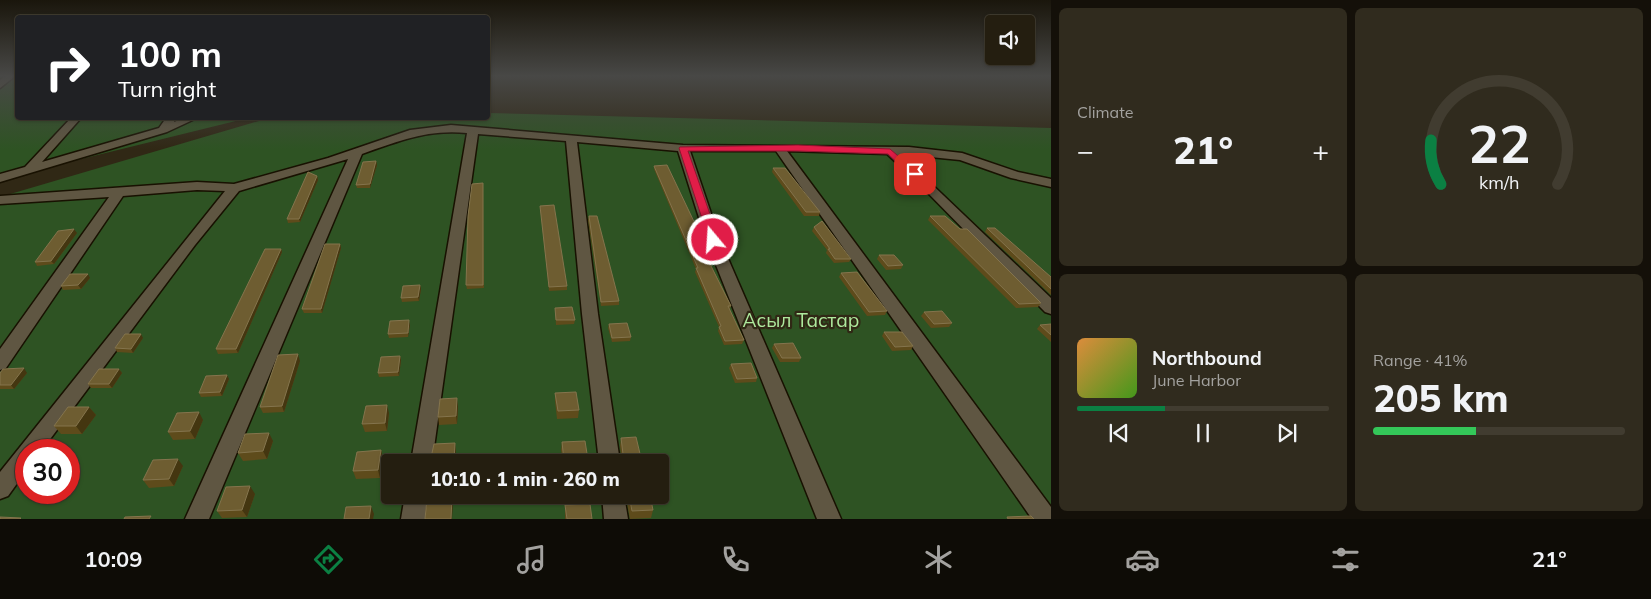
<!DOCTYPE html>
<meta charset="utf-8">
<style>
:root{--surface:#241e10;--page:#302b1e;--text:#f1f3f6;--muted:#a3a29f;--line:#413c30;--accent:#0b8043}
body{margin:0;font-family:Mulish,sans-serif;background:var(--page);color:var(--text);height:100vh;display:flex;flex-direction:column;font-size:19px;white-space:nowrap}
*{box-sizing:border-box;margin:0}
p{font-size:16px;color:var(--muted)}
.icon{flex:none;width:28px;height:28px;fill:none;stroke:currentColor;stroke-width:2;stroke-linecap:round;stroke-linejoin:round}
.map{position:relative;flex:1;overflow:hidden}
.details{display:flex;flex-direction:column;gap:8px;padding:8px;background:#141009;width:600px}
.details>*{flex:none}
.guide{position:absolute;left:15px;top:15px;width:475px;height:105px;border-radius:5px;box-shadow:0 1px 4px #0004,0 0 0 1px var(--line);background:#202124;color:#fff;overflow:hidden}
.controls{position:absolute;left:985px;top:15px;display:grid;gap:10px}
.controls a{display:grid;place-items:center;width:50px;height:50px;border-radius:5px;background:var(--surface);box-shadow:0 1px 4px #0004,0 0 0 1px var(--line);font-size:25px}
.speed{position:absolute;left:15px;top:439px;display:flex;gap:10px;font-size:25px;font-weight:700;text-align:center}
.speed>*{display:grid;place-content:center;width:65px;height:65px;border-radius:50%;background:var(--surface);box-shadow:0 1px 4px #0004,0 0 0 1px var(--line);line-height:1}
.speed .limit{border:8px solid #d22;background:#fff;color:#111}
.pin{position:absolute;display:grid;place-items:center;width:42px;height:42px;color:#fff;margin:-21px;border-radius:10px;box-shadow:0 2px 8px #0006}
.me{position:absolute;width:55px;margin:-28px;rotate:342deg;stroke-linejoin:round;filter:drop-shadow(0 0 4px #0008)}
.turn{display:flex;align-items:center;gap:18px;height:105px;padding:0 20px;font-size:22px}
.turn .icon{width:65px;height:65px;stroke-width:2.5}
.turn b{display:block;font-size:35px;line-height:42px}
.big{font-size:38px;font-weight:800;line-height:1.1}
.details .card{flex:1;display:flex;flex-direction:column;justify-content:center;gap:8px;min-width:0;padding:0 18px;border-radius:8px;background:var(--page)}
.details .dial{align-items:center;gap:0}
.dial svg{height:130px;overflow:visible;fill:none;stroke:var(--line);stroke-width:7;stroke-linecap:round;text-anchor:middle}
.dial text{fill:var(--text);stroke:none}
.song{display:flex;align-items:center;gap:15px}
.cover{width:60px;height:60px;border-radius:8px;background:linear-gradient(135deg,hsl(30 70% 55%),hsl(100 70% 35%))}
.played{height:5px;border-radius:2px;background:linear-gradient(90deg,var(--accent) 35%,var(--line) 35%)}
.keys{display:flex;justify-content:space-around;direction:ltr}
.heat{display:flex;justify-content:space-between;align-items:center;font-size:28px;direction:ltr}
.charge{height:8px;border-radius:4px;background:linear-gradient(90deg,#34c759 41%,var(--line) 0)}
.details .tiles{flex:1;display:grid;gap:8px;grid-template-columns:repeat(2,1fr)}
.trip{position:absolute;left:381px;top:454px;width:288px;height:50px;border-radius:5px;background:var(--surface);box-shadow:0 1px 4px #0004,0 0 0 1px var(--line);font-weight:800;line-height:50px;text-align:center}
.menu{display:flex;height:80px;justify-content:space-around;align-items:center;background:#0e0c06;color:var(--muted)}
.menu .icon{width:35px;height:35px}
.menu .active{color:var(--accent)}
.menu b{font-size:22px;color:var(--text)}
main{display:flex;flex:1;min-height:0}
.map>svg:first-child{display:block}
</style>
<main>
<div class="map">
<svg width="1051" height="519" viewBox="0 0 1051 519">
<rect width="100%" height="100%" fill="#302815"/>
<path fill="#2e5323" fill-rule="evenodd" d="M0,76H17L18,118H248L0,179Z
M488,113L1051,128V519H0V197L269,118H488ZM26,450H69V492H26ZM390,462H660V495H390Z"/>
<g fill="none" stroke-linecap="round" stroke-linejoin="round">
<g stroke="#181101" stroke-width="3">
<path id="minor" d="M5,76H15L0,88V80Z
M71,118H81L42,162L159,128L166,118H176L174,122L184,118H197L167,132L0,182V174L25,167Z
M451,125L683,145L909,147L962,153L1018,172L1051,179V187L1011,178L960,160L900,154L1051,298V314L1045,312L923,188L887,154L787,151L1051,507V519H1032L776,151H690L720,240L841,519H817L706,240L678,151L577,142L598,314L620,462H599L582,314L566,141L478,134L432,462H411L467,133C428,129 398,141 362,154L209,519H185L348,159L239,191L195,245L42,450H26V471L8,496L0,499V472L225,191L197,190L123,196L6,368L0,370V349L109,197L0,204V196L197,182L234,184L328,158L410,130Z
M405,495H427L425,519H401Z
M602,495H624L628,519H604Z"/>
</g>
<use href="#minor" fill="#5f5642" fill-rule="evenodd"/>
</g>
<path fill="#5e4b1b" d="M376,161L377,165L370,188H357L356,185Z
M654,166L708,254L707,257L731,306L729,310L744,340L742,344L724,345L718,331L719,327L695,272L696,269L654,169Z
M773,168L820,212L819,216H804L772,172Z
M317,176L318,180L300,222L288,223L287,219Z
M483,183L484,288L467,289L466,285Z
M540,206L567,286V290L549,291Z
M589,216L619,301V305L601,306L588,220Z
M930,216L1041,303L1038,307L1016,308L928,220Z
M814,227L851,259L849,262L834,263L826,253L827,250L812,231Z
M987,228L1051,277V295L985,232Z
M77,233L54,264L37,266L35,262Z
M340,244L341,248L322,313H304L302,309L307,297Z
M281,249L282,252L238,353L218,354L216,349Z
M879,255L903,265L901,269L886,270L877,259Z
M841,273L887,311L885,315L867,316L839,277Z
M90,278L81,289L63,290L61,286Z
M420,285L421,289L419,301L402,302L401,298Z
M555,308L575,320L574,324L556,325Z
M924,312L952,323L949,327L931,328L921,316Z
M609,324L631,337L630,341L612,342L608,328Z
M1051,324V342L1037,329L1040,325Z
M410,325L408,337L389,338L388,334Z
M884,332L913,346L911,350L892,351L882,336Z
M143,338L133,353L117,352L115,348Z
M774,344L801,358L799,362H780L772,348Z
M400,356L401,360L399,376L379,377L378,373Z
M300,361L284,412L263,413L260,407Z
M731,364L757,378L756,382L735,383L729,368Z
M119,369L122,373L112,388H91L88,384Z
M0,373H27L14,389H0Z
M229,379L222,396L201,397L199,393Z
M555,393L579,410L578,418L557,419L555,401Z
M458,406L457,424L439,425L438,417Z
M89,407L96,415L82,434H61L54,426Z
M389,413L387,431L365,432L362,424Z
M203,420L195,439L173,440L168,432Z
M621,438L641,458L640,462H616L617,456L621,455L620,446Z
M273,441L267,459L243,461L238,453Z
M562,442L588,460V462H563L561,450Z
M381,450L383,458L380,478L356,479L353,471Z
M26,466V484L18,476Z
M183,466L174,486L149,488L143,480Z
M255,494L247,517L222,518L217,511Z
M627,495H650L653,510L651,518L630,519L626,497Z
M565,505L592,519H565Z"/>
<path fill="#443610" d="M376,161L377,165L370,188V184Z
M317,176L318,180L300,222L299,219Z
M74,229L77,233L54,264L51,261Z
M340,244L341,248L322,313L321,309Z
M281,249L282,252L238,353L236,349Z
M88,274L90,278L81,289L78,285Z
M420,285L421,289L419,301L418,297Z
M409,320L410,325L408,337V333Z
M141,334L143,338L133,353L131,349Z
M298,354L300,361L284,412L282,406Z
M400,356L401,360L399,376L398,372Z
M24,368L27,373L14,389L11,385Z
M119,369L122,373L112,388L109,384Z
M227,375L229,379L222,396L220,392Z
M457,398L458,406L457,424L456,416Z
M387,405L389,413L387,431L385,423Z
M89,407L96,415L82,434L76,426Z
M199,412L203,420L195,439L190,431Z
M269,433L273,441L267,459L263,451Z
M455,443L456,451L455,462H454Z
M381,450L383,458L380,478L378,470Z
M178,459L183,466L174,486L169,479Z
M250,486L255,494L247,517L242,510Z
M452,497L453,505L452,519H451Z
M371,506L374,514L373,519H369Z"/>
<path fill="#6e5d31" stroke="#84744d" d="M376,161L370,184L356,185L363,162Z
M667,165L698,230L708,254H705L731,306H728L744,340L725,341L719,327L721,326L696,268H698L654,166Z
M773,168H785L820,212H806Z
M308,172L317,176L299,219H287Z
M483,183V285H466L468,216L472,184Z
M554,205L567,286L549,287L540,206Z
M589,216H597L619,301L601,302Z
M930,216H945L960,229H967L1041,303L1019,304Z
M822,221L851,259H835L828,249H830L814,227Z
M987,228H995L1051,277V289Z
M74,229L51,261L35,262L58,231Z
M325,244H340L321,309H302Z
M265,249H281L236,349H216Z
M879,255H894L903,265L888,266Z
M857,272L887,311L869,312L841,273Z
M70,274H88L78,285L61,286Z
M420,285L418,297L401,298L403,286Z
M572,307L575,320H556L555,308Z
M942,311L952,323L934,324L924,312Z
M409,320L408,333L388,334L390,321Z
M627,323L631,337L612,338L609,324Z
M1051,324V335L1040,325Z
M884,332H902L913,346L895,347Z
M125,334H141L131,349L115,348Z
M793,343L801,358H782L774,344Z
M298,354L282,406L260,407L278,355Z
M400,356L398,372L378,373L381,357Z
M751,363L757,378L737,379L731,364Z
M24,368L11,385H0V373L3,369Z
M99,369H119L109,384H88Z
M227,375L220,392L199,393L206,376Z
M576,392L579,410L558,411L555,393Z
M457,398L456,416L438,417L440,399Z
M387,405L385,423L362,424L366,406Z
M68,407H89L76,426H54Z
M199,412L190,431L168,432L177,413Z
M269,433L263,451L238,453L245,434Z
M636,437L641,458L618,459L617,456L623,454L621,438Z
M585,441L588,460L564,461L562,442Z
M455,443L454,462H430L434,444Z
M381,450L378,470L353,471L357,452Z
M178,459L169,479L143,480L153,460Z
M26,466V477L18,476Z
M250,486L242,510L217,511L226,487Z
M629,495H650L653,510L632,511Z
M452,497L451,519H425L427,499Z
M590,504L592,519H567L565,505Z
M371,506L369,519H344L346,507Z
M151,516L149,519H124L125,517Z
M1031,516L1034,519H1008L1007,517Z
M0,517L21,518L20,519H0Z"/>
<linearGradient id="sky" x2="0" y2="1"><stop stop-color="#1a160c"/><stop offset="0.51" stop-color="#484846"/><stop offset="1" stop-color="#484846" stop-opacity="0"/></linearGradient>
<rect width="1051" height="149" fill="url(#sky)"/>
<path fill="#e11d48" stroke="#92132f" d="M798,145L890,149L919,174L915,177L911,176L888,154L798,151H688L719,240L713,244L710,243L679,148L680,147Z"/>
<g text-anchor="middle" stroke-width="4.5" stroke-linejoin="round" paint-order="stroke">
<g font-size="19" fill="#aee99d" stroke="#302815">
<text x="801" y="327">Асыл Тастар</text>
</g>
</g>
</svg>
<div class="controls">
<a><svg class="icon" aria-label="sound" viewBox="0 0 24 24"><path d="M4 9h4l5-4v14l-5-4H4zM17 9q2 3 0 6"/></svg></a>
</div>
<div class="speed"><div class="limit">30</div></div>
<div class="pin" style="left:915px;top:174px;background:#d93025"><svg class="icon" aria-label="arrive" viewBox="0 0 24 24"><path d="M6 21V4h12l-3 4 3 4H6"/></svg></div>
<svg class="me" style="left:713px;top:240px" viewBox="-20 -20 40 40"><circle r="17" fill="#e11d48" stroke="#fff" stroke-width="3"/><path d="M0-11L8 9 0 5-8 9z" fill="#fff"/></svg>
<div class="trip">10:10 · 1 min · 260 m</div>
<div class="guide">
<div class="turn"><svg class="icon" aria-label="right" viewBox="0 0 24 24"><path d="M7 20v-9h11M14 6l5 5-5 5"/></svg><div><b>100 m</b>Turn right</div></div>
</div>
</div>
<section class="details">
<div class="tiles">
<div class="card"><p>Climate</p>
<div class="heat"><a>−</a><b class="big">21°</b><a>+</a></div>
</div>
<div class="card dial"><svg viewBox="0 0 100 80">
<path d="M14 69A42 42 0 1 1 86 69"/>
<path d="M14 69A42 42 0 0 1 8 42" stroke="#0b8043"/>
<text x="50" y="56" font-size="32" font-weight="700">22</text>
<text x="50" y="72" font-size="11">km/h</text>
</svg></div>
<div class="card">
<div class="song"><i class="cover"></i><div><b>Northbound</b><p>June Harbor</p></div></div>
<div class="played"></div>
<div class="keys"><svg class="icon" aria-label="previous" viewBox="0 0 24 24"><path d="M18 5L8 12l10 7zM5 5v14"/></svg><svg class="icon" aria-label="pause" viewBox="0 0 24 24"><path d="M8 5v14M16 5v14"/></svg><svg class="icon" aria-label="next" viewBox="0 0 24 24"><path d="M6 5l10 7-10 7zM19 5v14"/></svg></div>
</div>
<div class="card"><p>Range · 41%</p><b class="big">205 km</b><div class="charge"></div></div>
</div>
</section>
</main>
<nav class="menu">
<b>10:09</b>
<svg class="icon active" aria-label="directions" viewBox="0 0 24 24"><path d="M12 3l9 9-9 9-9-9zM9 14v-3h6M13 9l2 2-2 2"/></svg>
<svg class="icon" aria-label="music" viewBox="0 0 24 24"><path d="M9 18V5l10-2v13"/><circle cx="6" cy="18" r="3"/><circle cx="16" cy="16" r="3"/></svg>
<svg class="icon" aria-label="phone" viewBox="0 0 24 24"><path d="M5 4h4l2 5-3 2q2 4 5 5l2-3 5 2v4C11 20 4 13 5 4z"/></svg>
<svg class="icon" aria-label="climate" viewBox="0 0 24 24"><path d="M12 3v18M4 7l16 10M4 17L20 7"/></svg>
<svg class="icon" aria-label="car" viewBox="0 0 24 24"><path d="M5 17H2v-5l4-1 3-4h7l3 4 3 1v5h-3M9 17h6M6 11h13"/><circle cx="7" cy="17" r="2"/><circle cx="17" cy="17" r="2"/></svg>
<svg class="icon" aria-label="filters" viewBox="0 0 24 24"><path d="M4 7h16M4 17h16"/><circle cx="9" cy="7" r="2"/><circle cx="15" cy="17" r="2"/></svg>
<b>21°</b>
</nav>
